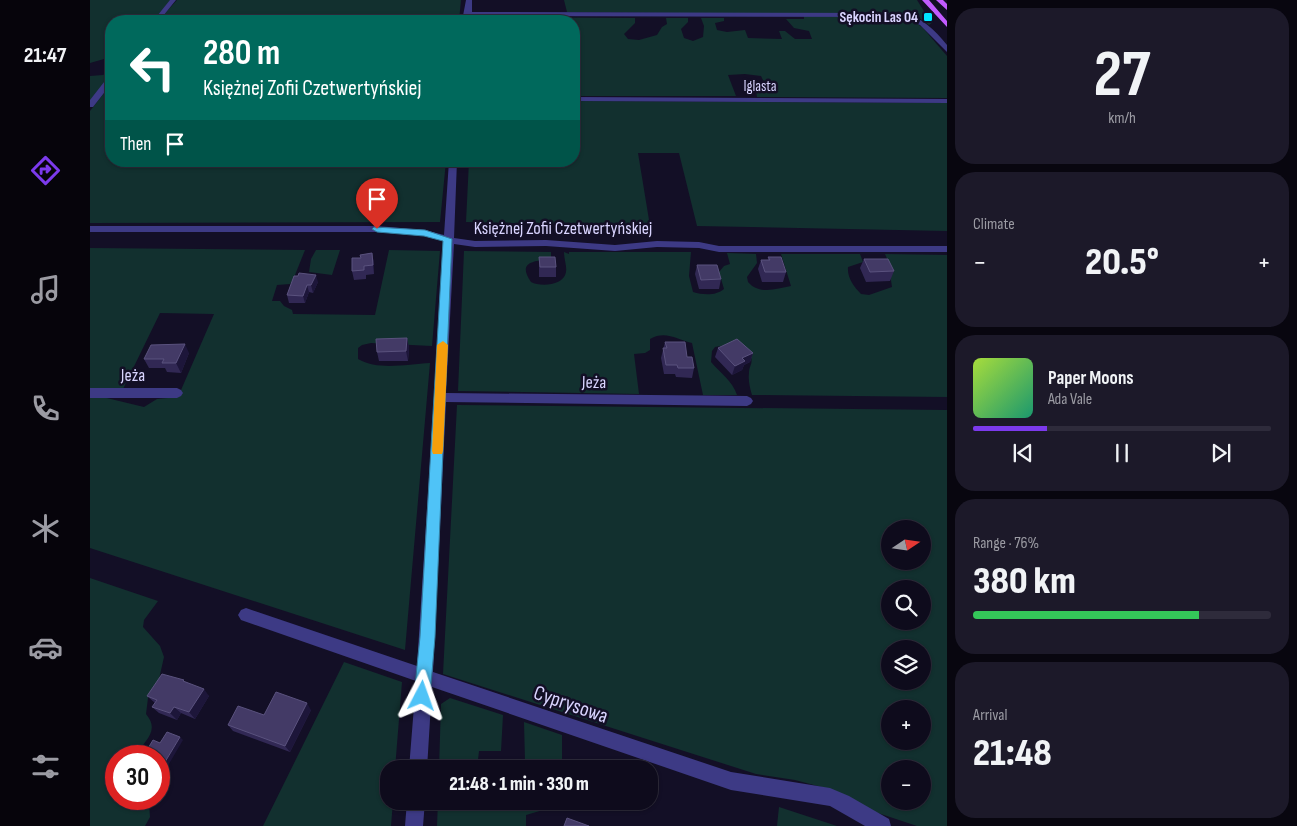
<!DOCTYPE html>
<meta charset="utf-8">
<style>
:root{--surface:#0e0b1c;--page:#1c1929;--text:#f1f3f6;--muted:#9b9ba3;--line:#2e2b3b;--accent:#7c3aed}
body{margin:0;font-family:"Sofia Sans Condensed",sans-serif;background:var(--page);color:var(--text);height:100vh;display:flex;flex-direction:column;font-size:19px;white-space:nowrap}
*{box-sizing:border-box;margin:0}
p{font-size:16px;color:var(--muted)}
.icon{flex:none;width:28px;height:28px;fill:none;stroke:currentColor;stroke-width:2;stroke-linecap:round;stroke-linejoin:round}
.map{position:relative;flex:1;overflow:hidden}
.drawer{display:flex;flex-direction:column;gap:8px;padding:8px;background:#08060f;width:350px}
.drawer>*{flex:none}
.banner{position:absolute;left:15px;top:15px;width:475px;height:152px;border-radius:20px;box-shadow:0 1px 4px #0004,0 0 0 1px var(--line);background:#00695c;color:#fff;overflow:hidden}
.needle{width:32px;rotate:77deg}
.fabs{position:absolute;left:791px;top:520px;display:grid;gap:10px}
.fabs a{display:grid;place-items:center;width:50px;height:50px;border-radius:50%;background:var(--surface);box-shadow:0 1px 4px #0004,0 0 0 1px var(--line);font-size:25px}
.speed{position:absolute;left:15px;top:745px;display:flex;gap:10px;font-size:25px;font-weight:700;text-align:center}
.speed>*{display:grid;place-content:center;width:65px;height:65px;border-radius:50%;background:var(--surface);box-shadow:0 1px 4px #0004,0 0 0 1px var(--line);line-height:1}
.speed .limit{border:8px solid #d22;background:#fff;color:#111}
.pin{position:absolute;display:grid;place-items:center;width:42px;height:42px;color:#fff;margin:-51px -21px;border-radius:50% 50% 50% 0;rotate:-45deg;box-shadow:0 0 5px #0007}
.pin .icon{rotate:45deg}
.me{position:absolute;width:55px;margin:-28px;rotate:4deg;stroke-linejoin:round;filter:drop-shadow(0 0 4px #0008)}
.turn{display:flex;align-items:center;gap:18px;height:105px;padding:0 15px;font-size:22px}
.turn .icon{width:65px;height:65px;stroke-width:2.5}
.turn b{display:block;font-size:35px;line-height:42px}
.then{display:flex;align-items:center;height:48px;padding:0 15px;background:#0003;gap:10px;font-size:19px}
.big{font-size:38px;font-weight:800;line-height:1.1}
.drawer .tile{flex:1;display:flex;flex-direction:column;justify-content:center;gap:8px;min-width:0;padding:0 18px;border-radius:20px;background:var(--page)}
.drawer .dial{align-items:center;gap:0}
.dial b{font-size:65px;line-height:1}
.song{display:flex;align-items:center;gap:15px}
.cover{width:60px;height:60px;border-radius:8px;background:linear-gradient(135deg,hsl(80 70% 55%),hsl(160 70% 35%))}
.played{height:5px;border-radius:2px;background:linear-gradient(90deg,var(--accent) 25%,var(--line) 25%)}
.keys{display:flex;justify-content:space-around;direction:ltr}
.heat{display:flex;justify-content:space-between;align-items:center;font-size:28px;direction:ltr}
.charge{height:8px;border-radius:4px;background:linear-gradient(90deg,#34c759 76%,var(--line) 0)}
.trip{position:absolute;left:290px;top:760px;width:278px;height:50px;border-radius:20px;background:var(--surface);box-shadow:0 1px 4px #0004,0 0 0 1px var(--line);font-weight:800;line-height:50px;text-align:center}
main{display:flex;flex:1;min-height:0}
.menu{display:flex;flex-direction:column;width:90px;justify-content:space-around;align-items:center;background:#06040b;color:var(--muted)}
.menu .icon{width:35px;height:35px}
.menu .on{color:var(--accent)}
.menu b{font-size:22px;color:var(--text)}
.map>svg:first-child{display:block}
</style>
<main>
<nav class="menu">
<b>21:47</b>
<svg class="icon on" aria-label="directions" viewBox="0 0 24 24"><path d="M12 3l9 9-9 9-9-9zM9 14v-3h6M13 9l2 2-2 2"/></svg>
<svg class="icon" aria-label="music" viewBox="0 0 24 24"><path d="M9 18V5l10-2v13"/><circle cx="6" cy="18" r="3"/><circle cx="16" cy="16" r="3"/></svg>
<svg class="icon" aria-label="phone" viewBox="0 0 24 24"><path d="M5 4h4l2 5-3 2q2 4 5 5l2-3 5 2v4C11 20 4 13 5 4z"/></svg>
<svg class="icon" aria-label="climate" viewBox="0 0 24 24"><path d="M12 3v18M4 7l16 10M4 17L20 7"/></svg>
<svg class="icon" aria-label="car" viewBox="0 0 24 24"><path d="M5 17H2v-5l4-1 3-4h7l3 4 3 1v5h-3M9 17h6M6 11h13"/><circle cx="7" cy="17" r="2"/><circle cx="17" cy="17" r="2"/></svg>
<svg class="icon" aria-label="filters" viewBox="0 0 24 24"><path d="M4 7h16M4 17h16"/><circle cx="9" cy="7" r="2"/><circle cx="15" cy="17" r="2"/></svg>
</nav>
<div class="map">
<svg width="857" height="826" viewBox="0 0 857 826">
<rect width="100%" height="100%" fill="#130f26"/>
<path fill="#12302f" fill-rule="evenodd" d="M0,0H81L63,21H21V59H14L0,63Z
M87,0H371L369,21H68Z
M474,0H827L837,16L836,17L843,22L839,25L829,18L818,15L477,12Z
M714,16L811,17L821,19L833,28L857,56V98L667,97L666,91L675,84L671,76L655,74L638,75L646,96H484V21H387V17L545,18V23L534,34L538,39L549,40L567,35L572,27L577,24L576,18H598V22L591,29L594,38L603,41L613,37L614,26L611,18H634V21L625,23L627,30L637,32L655,30L658,38L692,39L689,31H695L705,39H722L719,31L704,28L696,19H714Z
M21,70V74L0,101V76L13,75Z
M21,84V161H356L350,222L0,223V111Z
M484,101L857,103V231L607,226L589,153H548L560,226L376,222L379,161H484Z
M0,248L215,250L203,280L200,284L187,285L182,301H190L194,306L202,310L203,314L285,315L299,250L350,251L342,346L281,343L272,345L268,348V359C288,371 318,364 340,363L315,650L0,548V394L54,407L67,399L88,397L124,314L70,313L33,389H0Z
M226,250H250L242,275L219,272L221,259Z
M374,251L461,252V258C447,262 426,260 441,282C450,287 474,286 476,272C477,266 474,259 474,252L479,254V252H601L599,276L603,292C613,295 626,296 634,289L629,272L634,266L640,264L637,253L666,254L667,263L657,277L658,282C669,295 686,289 701,286L691,254H770L773,262L758,267C757,278 764,287 771,294L779,295L802,287L798,261L795,254L857,255V397L662,395C660,388 658,381 659,373C659,366 663,364 661,357L636,345L625,347L622,351L621,362C631,374 642,380 647,395H613L602,343C587,340 576,330 560,339V350L555,353L544,354L549,394L368,391Z
M367,405L857,410V826H827L770,807L739,789L705,780L666,774L353,674ZM800,529H832V561H800ZM800,589H832V621H800ZM800,649H832V681H800ZM800,709H832V741H800ZM800,769H832V801H800Z
M0,578L68,601L54,620L53,627L70,646L74,657L69,679L58,698L56,714C71,732 53,741 46,756H26V799H49L59,804L60,817L55,826H0Z
M254,662L312,682L305,769H299V801H303L301,826H173Z
M360,698L413,715L411,751H389L387,769H349L351,704Z
M434,722L472,735V769H424L428,761H435Z
M348,801H461L453,810L436,815V826H347Z
M689,807L747,826H687Z"/>
<g fill="none" stroke-linecap="round" stroke-linejoin="round">
<path fill="#3d3a85" fill-rule="evenodd" d="M80,0H86L69,21H63Z
M376,0H382V12L812,13C833,18 844,29 857,45V52L830,25L812,17L381,16L378,21H372Z
M18,77H21V84L3,107H0V100Z
M484,97L857,99V103L484,101Z
M359,161H367L364,238L385,241L456,240L525,245L567,241L609,242L629,246H857V252H629L609,248L567,247L525,251L456,246L385,247L364,244L356,393L657,396L661,398L663,401L661,404L657,406L356,402L343,672L641,772L740,788L759,796L799,819L801,826H775L740,806L641,790L342,687L337,769H319L326,681L151,620L148,615L151,610L156,608L327,666L354,241L335,236L287,232H0V226H287L335,230L354,235Z
M0,388H87L91,390L93,393L91,396L87,398H0Z
M317,801H335L333,826H315Z"/>
<path fill="#c25bff" fill-rule="evenodd" d="M832,0H839L857,21V27Z
M846,0H853L857,4V10Z"/>
</g>
<path fill="#312854" d="M282,253L284,263V274L276,275V279L264,280L262,271L271,258Z
M449,257L466,267V277H449Z
M678,257L696,272L693,282H672L668,269L671,260H678Z
M774,259L804,271L800,281L776,282L770,268Z
M607,265L631,279L629,289H609L605,274Z
M204,276L228,282L223,293L219,292L215,303H199L197,295Z
M317,338L319,348L318,361H289L287,352Z
M575,342L597,357L604,368L602,378L586,377L585,374H574L571,358Z
M628,348L663,353L660,362L654,365L652,370L642,375L625,357Z
M99,353L91,373L77,372L75,368H59L54,359Z
M96,682L119,696L105,719L91,713L87,720L69,713L62,707L65,703L57,696Z
M221,710L200,752L143,731L138,725L174,715Z"/>
<path fill="#1d163a" d="M282,253L284,263V274L283,265Z
M226,275L228,282L223,293L221,285Z
M217,285L219,292L215,303L213,296Z
M317,338L319,348L318,361L316,351Z
M95,344L99,353L91,373L86,363Z
M663,353L660,362L654,365L652,370L642,375L645,366L652,358Z
M114,689L119,696L105,719L99,712Z
M217,703L221,710L200,752L195,746Z
M84,707L91,713L87,720L80,713Z
M90,737L93,740L69,781V772Z"/>
<path fill="#433a66" stroke="#5a527e" d="M282,253L283,265L274,266V270L262,271V258H271L270,255Z
M449,257H465L466,267H450Z
M678,257H691L696,272H675L671,260H680Z
M774,259H798L804,271L780,272Z
M607,265H627L631,279L611,280Z
M209,273L226,275L221,285H217L213,296L197,295L204,276H208Z
M317,338L316,351L287,352L286,339Z
M647,339L663,353L652,358L655,361L645,366L628,348Z
M575,342H595L597,357H602L604,368H588L587,365H576L573,348H577Z
M95,344L86,363H72L74,359H54L61,345Z
M72,674L94,680L93,681L114,689L99,712L84,707L80,713L62,707L67,700L57,696Z
M186,692L217,703L195,746L138,725L148,706L174,715Z
M77,732L90,737L69,772V756H57L54,755L63,740L70,743Z
M477,818L499,826H474Z"/>
<path fill="#4fc3f7" stroke="#337fa1" d="M284,227L335,230L362,239L345,637L340,696L337,701L332,703L327,701L324,696L330,637L353,241L334,236L287,232L282,229Z"/>
<path fill="#f59e0b" d="M353,341L358,345L353,451L352,454H343L342,451L347,345Z"/>
<rect fill="#00e5ff" stroke="#130f26" stroke-width="2" x="833" y="12" width="10" height="10" rx="2.5"/>
<g text-anchor="middle" stroke-width="5" stroke-linejoin="round" paint-order="stroke">
<g font-size="15" font-weight="bold" fill="#d9d4ff" stroke="#130f26" text-anchor="end">
<text x="828" y="22">Sękocin Las 04</text>
</g>
<g font-size="15" fill="#d9d4ff" stroke="#130f26">
<text x="670" y="91">Iglasta</text>
</g>
<g font-size="18" fill="#d9d4ff" stroke="#130f26">
<text x="473" y="234">Księżnej Zofii Czetwertyńskiej</text>
<text x="43" y="381">Jeża</text>
<text transform="translate(504 382) rotate(1)" y="6">Jeża</text>
</g>
<g font-size="21" fill="#d9d4ff" stroke="#130f26">
<text transform="translate(481 704) rotate(19)" y="7">Cyprysowa</text>
</g>
</g>
</svg>
<div class="fabs">
<a><svg class="needle" viewBox="-14 -14 28 28"><path d="M0-13l5 13h-10z" fill="#e53935"/><path d="M0 13l5-13h-10z" fill="#9b9ba3"/></svg></a>
<a><svg class="icon" aria-label="search" viewBox="0 0 24 24"><circle cx="10" cy="10" r="6"/><path d="M15 15l6 6"/></svg></a>
<a><svg class="icon" aria-label="layers" viewBox="0 0 24 24"><path d="M12 4l9 5-9 5-9-5zM3 14l9 5 9-5"/></svg></a>
<a>+</a>
<a>−</a>
</div>
<div class="speed"><div class="limit">30</div></div>
<div class="pin" style="left:287px;top:229px;background:#d93025"><svg class="icon" aria-label="arrive" viewBox="0 0 24 24"><path d="M6 21V4h12l-3 4 3 4H6"/></svg></div>
<svg class="me" style="left:332px;top:696px" viewBox="-20 -20 40 40"><path d="M0-17L14 15 0 8-14 15z" fill="#4fc3f7" stroke="#fff" stroke-width="4"/></svg>
<div class="trip">21:48 · 1 min · 330 m</div>
<div class="banner">
<div class="turn"><svg class="icon" aria-label="left" viewBox="0 0 24 24"><path d="M17 20v-9H6M10 6l-5 5 5 5"/></svg><div><b>280 m</b>Księżnej Zofii Czetwertyńskiej</div></div>
<div class="then">Then<svg class="icon" aria-label="arrive" viewBox="0 0 24 24"><path d="M6 21V4h12l-3 4 3 4H6"/></svg></div>
</div>
</div>
<section class="drawer">
<div class="tile dial"><b>27</b><p>km/h</p></div>
<div class="tile"><p>Climate</p>
<div class="heat"><a>−</a><b class="big">20.5°</b><a>+</a></div>
</div>
<div class="tile">
<div class="song"><i class="cover"></i><div><b>Paper Moons</b><p>Ada Vale</p></div></div>
<div class="played"></div>
<div class="keys"><svg class="icon" aria-label="previous" viewBox="0 0 24 24"><path d="M18 5L8 12l10 7zM5 5v14"/></svg><svg class="icon" aria-label="pause" viewBox="0 0 24 24"><path d="M8 5v14M16 5v14"/></svg><svg class="icon" aria-label="next" viewBox="0 0 24 24"><path d="M6 5l10 7-10 7zM19 5v14"/></svg></div>
</div>
<div class="tile"><p>Range · 76%</p><b class="big">380 km</b><div class="charge"></div></div>
<div class="tile"><p>Arrival</p><b class="big">21:48</b></div>
</section>
</main>
